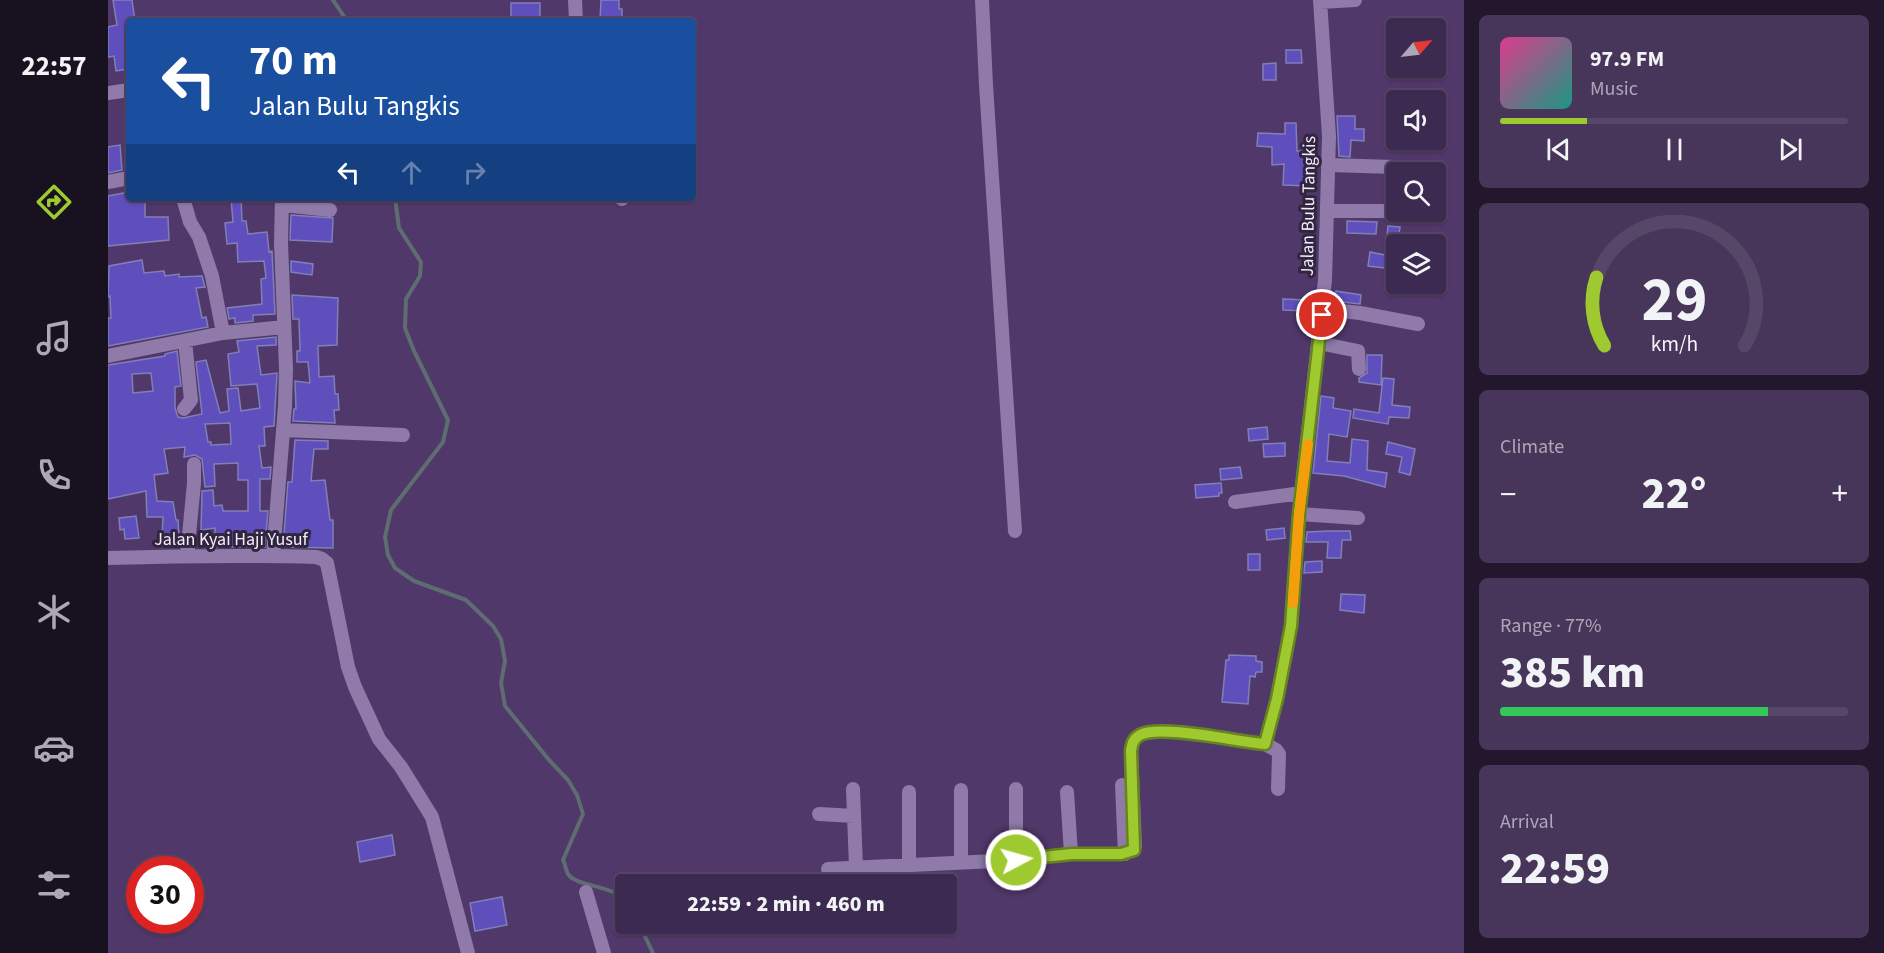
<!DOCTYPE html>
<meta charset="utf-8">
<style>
:root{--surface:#3d2a50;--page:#48365a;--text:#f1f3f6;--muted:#ada7b7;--line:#564667;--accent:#9eca2f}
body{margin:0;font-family:"Source Sans 3",sans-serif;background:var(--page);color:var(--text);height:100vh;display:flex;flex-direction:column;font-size:22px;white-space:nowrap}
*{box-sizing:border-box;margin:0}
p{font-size:20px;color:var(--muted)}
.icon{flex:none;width:33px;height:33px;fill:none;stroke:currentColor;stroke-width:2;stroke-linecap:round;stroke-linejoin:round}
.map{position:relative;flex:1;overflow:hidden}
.panel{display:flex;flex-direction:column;gap:15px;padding:15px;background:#22172c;width:420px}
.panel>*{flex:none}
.top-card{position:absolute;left:18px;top:18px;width:570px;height:183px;border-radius:6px;box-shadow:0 2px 4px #0004,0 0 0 2px var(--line);background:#1a4fa0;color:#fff;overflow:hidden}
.needle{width:39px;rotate:62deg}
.buttons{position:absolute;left:1278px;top:18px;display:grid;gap:12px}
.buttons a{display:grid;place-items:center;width:60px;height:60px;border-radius:6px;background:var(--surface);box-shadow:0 2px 4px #0004,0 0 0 2px var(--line);font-size:30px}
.speed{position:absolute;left:18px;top:856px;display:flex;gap:12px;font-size:30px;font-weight:700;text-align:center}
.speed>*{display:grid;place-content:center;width:78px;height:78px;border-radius:50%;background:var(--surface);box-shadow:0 2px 4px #0004,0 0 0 2px var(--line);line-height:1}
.speed .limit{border:9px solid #d22;background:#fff;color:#111}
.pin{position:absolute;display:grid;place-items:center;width:51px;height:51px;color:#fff;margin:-26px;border:3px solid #fff;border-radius:50%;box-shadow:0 2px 6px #0007}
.me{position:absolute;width:66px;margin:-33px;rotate:84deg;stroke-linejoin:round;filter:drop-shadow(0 0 4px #0008)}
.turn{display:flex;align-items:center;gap:21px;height:126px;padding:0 24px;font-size:27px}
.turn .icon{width:78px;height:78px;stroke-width:2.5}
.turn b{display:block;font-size:42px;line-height:51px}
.lanes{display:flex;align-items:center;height:57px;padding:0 24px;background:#0003;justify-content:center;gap:30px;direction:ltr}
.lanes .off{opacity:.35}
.big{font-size:45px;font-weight:800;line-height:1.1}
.panel .widget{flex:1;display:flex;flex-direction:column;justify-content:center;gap:9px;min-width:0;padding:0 21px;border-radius:9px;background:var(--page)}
.panel .dial{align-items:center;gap:0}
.dial svg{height:156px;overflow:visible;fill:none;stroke:var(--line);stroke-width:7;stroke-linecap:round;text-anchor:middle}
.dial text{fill:var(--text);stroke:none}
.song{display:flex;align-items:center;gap:18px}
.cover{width:72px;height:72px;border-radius:9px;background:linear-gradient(135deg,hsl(330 70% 55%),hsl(170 70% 35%))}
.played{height:6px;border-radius:3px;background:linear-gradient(90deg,var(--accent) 25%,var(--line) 25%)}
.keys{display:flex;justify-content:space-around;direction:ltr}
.heat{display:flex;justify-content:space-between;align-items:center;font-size:33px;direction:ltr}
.charge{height:9px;border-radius:4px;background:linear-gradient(90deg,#34c759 77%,var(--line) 0)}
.trip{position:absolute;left:507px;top:874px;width:342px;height:60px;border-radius:6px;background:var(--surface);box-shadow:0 2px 4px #0004,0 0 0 2px var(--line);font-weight:800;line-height:60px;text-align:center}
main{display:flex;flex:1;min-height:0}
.dock{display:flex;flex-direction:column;width:108px;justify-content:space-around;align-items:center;background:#181120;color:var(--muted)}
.dock .icon{width:42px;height:42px}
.dock .active{color:var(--accent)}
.dock b{font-size:27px;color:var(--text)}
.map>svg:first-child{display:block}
</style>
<main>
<nav class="dock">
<b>22:57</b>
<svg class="icon active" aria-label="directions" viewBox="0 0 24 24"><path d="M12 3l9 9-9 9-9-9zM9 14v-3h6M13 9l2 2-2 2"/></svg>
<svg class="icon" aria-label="music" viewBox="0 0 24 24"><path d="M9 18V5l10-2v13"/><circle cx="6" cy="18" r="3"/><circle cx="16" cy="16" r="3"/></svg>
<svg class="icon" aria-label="phone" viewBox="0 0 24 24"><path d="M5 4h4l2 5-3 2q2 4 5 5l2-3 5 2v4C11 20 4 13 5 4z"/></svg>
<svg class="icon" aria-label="climate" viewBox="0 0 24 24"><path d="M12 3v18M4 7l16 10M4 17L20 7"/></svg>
<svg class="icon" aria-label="car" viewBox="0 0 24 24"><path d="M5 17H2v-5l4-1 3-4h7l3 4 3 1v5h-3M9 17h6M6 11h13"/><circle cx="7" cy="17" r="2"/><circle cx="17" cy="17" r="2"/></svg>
<svg class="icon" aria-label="filters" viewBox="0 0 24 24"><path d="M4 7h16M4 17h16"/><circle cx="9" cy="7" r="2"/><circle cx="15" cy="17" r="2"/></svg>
</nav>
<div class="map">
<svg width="1356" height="953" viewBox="0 0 1356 953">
<rect width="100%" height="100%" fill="#51386b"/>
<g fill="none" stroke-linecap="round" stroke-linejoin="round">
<path stroke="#5d6d70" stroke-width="4" d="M225,0L239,21
M287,198L291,228L313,262L312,276L298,299L297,328L306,351L340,420L335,442L283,510L277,537L280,555L287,568L306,581L358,600L385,626L393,639L397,661L393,683L397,706L441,760L460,780L469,795L475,814L455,860C457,864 458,870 460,874C469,887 503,885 518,900
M531,924L545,953"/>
</g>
<path fill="#5e4fbc" stroke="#807fb8" stroke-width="1.5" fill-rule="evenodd" d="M5,0H24L27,21H21V69L8,71L6,56L0,57V27L9,25Z
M493,0H511V9H514V21H492Z
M403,3H432V21H403Z
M1178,50H1193L1194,63H1178Z
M1168,63V80H1155V64Z
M1229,116H1247V129H1256V141L1243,140L1242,157L1231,156Z
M1177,123H1188L1189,151H1199L1200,186L1175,185L1176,164L1164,165V147L1149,146L1150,133L1177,134Z
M12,145L14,170L0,173V147Z
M21,192V198H37V217H60L61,240L0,246V196Z
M123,198H133L134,221H138L140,234L159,232L161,252L164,251L167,314L145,315V321L127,323V318L121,319L119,308L154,304L153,279L158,278L156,261L130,262L129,243L119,244L117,223L125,222Z
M183,215L225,218L224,242L182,240Z
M1239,221L1269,222L1268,234L1239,233Z
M1280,226L1292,227L1286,269L1260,266L1262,252L1277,255Z
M34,260L36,273L56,271L57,276L71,274V277L94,276L97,287L88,288L94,318L98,317L100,327L0,346V318H3L2,296L0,297L1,266Z
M183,261L205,264L204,275L183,272Z
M1228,291L1253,295L1252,304L1226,301Z
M184,295L230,298L229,345L210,346L211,377L226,376L227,394H230L231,410H226L227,423L185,421L186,409H188L187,381L202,383L200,362H189V351H192L191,319H185Z
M1175,299L1199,300L1198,311L1175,310Z
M168,337V345L149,346L153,375L169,373L166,426L156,427L157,446H151L154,468L163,467L162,479H152V511H160L157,547H107V528L93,530L94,491L105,490L106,506L114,505L115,511H140V480H130V463L106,464L107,486L97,487L94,459L87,455L76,457L77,447L56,449L60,473L46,475L49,501L65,502L68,520H70L71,536L54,537L55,517H39L38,491L0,499V365L57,356V354L69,351L73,386L67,387V408L70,417L75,418L94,414L88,362L98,360L112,413L121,411L119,389L130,388L133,411L152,408L149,384L123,386L120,354L131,352L129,341ZM43,373L45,391L25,393L24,374ZM122,423L123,444L103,445V442H100L97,424Z
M1259,355H1274L1273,385L1251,382V378L1259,373Z
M1275,378L1286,379L1284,405L1302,407L1301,418L1281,417L1280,424L1245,418L1246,409L1271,413Z
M1213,396L1226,398L1225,408L1243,411L1239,437L1221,434L1219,461L1242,463L1244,439L1260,441L1259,470L1279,473L1277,487L1236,476L1205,473Z
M1159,427L1160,439L1141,441L1140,429Z
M187,440L220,441V449H206L203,481L217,480L222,520H225V548L175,547L180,482H184Z
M1280,442L1307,449L1302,475L1291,472L1294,457L1278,454Z
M1177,443V456L1156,457L1155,444Z
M1132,467L1134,478L1113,480L1112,469Z
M1113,483L1114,493H1111V496L1088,498L1087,485Z
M28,516L31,538L17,539L16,529L12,530L11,518Z
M1176,528L1177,538L1159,540L1158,530Z
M1220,531H1242L1243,540H1234L1233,558H1219L1220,542H1198L1199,532Z
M1140,554H1152V570H1140Z
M1214,561V572L1196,573L1197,562Z
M1233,594L1257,595L1256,613L1232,610Z
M1121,655L1148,656V661L1154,662V672H1148L1147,677L1142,676L1140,704L1114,702L1118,660H1121Z
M284,835L287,855L252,862L249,842Z
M394,897L399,925L367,931L362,903Z"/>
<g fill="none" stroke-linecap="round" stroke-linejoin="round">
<path stroke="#8f7aa9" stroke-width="14" d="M467,0L468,21
M874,0L878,85L907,531
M1212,2L1247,0
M0,93L21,90
M1221,165L1286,167
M0,182L21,178
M75,198L82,222L91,237L104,276L115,333
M513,198L514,199
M175,205L222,210
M1220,211H1288
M1215,309L1252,313L1310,324
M1211,343L1250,351L1251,369
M0,356L115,333L176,327
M76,409L83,400L77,341
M175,430L295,435
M1127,502L1194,493
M1191,514L1250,518
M79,556L86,483V464
M165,556L177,406L178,368L173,243L174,198
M0,558C69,556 138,555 208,557L214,559L219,563L240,667L247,687L271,739L293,767L324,817L360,953
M1157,744L1168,750L1171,754L1170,789
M1014,785L1017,854
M745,789L748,867
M908,789V860
M853,790V863
M801,792V866
M959,792L963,854
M711,814L746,816
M720,869L908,860L963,854H1013L1026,850L1027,846L1023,751C1024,744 1025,739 1032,735C1050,724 1132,742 1157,744L1169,699L1183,626L1191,514L1217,280L1221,136L1212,0
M478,892L496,953"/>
</g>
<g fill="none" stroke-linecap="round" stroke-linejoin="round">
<g stroke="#67831f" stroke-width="15">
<path id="route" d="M908,860L963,854H1013L1026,850L1023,751C1024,744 1025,739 1032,735C1051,724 1131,742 1157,744L1169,699L1183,626L1191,514L1214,315"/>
</g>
<use href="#route" stroke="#9eca2f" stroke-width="10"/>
<path stroke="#f59e0b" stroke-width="10" d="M1185,603L1191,514L1200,444"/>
</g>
<g text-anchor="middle" stroke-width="6" stroke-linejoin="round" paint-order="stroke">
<g font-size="18" fill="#f4ecff" stroke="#31263d">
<text transform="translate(1200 206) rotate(-89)" y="6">Jalan Bulu Tangkis</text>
<text x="123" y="545">Jalan Kyai Haji Yusuf</text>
</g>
</g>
</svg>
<div class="buttons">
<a><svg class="needle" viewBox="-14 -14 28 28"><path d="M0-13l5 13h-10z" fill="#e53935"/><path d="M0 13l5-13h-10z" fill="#ada7b7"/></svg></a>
<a><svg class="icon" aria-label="sound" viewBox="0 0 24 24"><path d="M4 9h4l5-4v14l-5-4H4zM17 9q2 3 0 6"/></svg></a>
<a><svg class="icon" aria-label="search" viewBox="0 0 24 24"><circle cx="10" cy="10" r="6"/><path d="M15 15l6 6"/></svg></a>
<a><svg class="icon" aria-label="layers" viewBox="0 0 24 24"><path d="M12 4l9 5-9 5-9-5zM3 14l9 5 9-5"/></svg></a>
</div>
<div class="speed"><div class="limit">30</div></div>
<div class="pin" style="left:1214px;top:315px;background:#d93025"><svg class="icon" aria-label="arrive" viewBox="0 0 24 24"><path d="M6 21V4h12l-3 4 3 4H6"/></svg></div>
<svg class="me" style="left:908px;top:860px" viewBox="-20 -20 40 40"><circle r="17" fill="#9eca2f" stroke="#fff" stroke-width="3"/><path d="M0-11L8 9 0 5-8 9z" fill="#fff"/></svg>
<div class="trip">22:59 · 2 min · 460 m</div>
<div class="top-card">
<div class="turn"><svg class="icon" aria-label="left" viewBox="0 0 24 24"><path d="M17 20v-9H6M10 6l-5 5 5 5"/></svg><div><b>70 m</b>Jalan Bulu Tangkis</div></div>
<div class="lanes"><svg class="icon" aria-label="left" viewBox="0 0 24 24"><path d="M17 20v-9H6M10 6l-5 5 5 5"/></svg><svg class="icon off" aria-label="ahead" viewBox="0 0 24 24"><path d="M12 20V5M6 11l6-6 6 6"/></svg><svg class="icon off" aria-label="right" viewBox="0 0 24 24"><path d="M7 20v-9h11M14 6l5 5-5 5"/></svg></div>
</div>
</div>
<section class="panel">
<div class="widget">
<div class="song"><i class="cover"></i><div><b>97.9 FM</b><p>Music</p></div></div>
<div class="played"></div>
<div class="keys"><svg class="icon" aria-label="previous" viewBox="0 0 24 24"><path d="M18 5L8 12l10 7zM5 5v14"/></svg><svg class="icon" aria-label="pause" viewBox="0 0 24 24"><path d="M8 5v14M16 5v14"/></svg><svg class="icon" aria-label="next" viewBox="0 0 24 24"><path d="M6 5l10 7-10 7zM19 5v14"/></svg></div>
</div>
<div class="widget dial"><svg viewBox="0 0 100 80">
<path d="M14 69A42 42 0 1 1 86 69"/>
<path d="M14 69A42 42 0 0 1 10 34" stroke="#9eca2f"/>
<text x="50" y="56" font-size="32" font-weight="700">29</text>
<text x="50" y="72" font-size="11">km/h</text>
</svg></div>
<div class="widget"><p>Climate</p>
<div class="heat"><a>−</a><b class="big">22°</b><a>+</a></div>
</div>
<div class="widget"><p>Range · 77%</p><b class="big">385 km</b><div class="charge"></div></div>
<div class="widget"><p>Arrival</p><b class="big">22:59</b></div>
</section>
</main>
